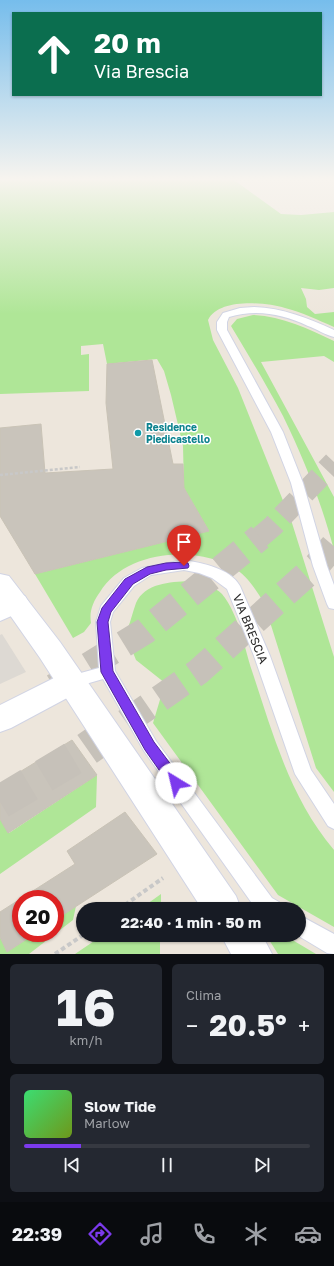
<!DOCTYPE html>
<html lang="it">
<meta charset="utf-8">
<style>
:root{--surface:#171b24;--page:#242831;--text:#f1f3f6;--muted:#9ea1a6;--line:#363941;--accent:#7c3aed}
body{margin:0;font-family:"Golos Text",sans-serif;background:var(--page);color:var(--text);height:100vh;display:flex;flex-direction:column;font-size:15px;white-space:nowrap}
*{box-sizing:border-box;margin:0}
p{font-size:13px;color:var(--muted)}
.icon{flex:none;width:22px;height:22px;fill:none;stroke:currentColor;stroke-width:2;stroke-linecap:round;stroke-linejoin:round}
.map{position:relative;height:954px;overflow:hidden}
.details{display:flex;flex-direction:column;gap:10px;padding:10px;background:#0d0f14;flex:1}
.details>*{flex:none}
.banner{position:absolute;left:12px;top:12px;width:310px;height:84px;border-radius:0px;box-shadow:0 1px 3px #0004;background:#0b6e4f;color:#fff;overflow:hidden}
.speed{position:absolute;left:12px;top:890px;display:flex;gap:8px;font-size:20px;font-weight:700;text-align:center}
.speed>*{display:grid;place-content:center;width:52px;height:52px;border-radius:50%;background:var(--surface);box-shadow:0 1px 3px #0004;line-height:1}
.speed .limit{border:6px solid #d22;background:#fff;color:#111}
.pin{position:absolute;display:grid;place-items:center;width:34px;height:34px;color:#fff;margin:-41px -17px;border-radius:50% 50% 50% 0;rotate:-45deg;box-shadow:0 0 4px #0007}
.pin .icon{rotate:45deg}
.me{position:absolute;width:44px;margin:-22px;rotate:324deg;stroke-linejoin:round;filter:drop-shadow(0 0 3px #0008)}
.turn{display:flex;align-items:center;gap:14px;height:84px;padding:0 16px;font-size:18px}
.turn .icon{width:52px;height:52px;stroke-width:2.5}
.turn b{display:block;font-size:28px;line-height:34px}
.big{font-size:30px;font-weight:700;line-height:1.1}
.details .tile{flex:1;display:flex;flex-direction:column;justify-content:center;gap:6px;min-width:0;padding:0 14px;border-radius:6px;background:var(--page)}
.details .dial{align-items:center;gap:0}
.dial b{font-size:52px;line-height:1}
.song{display:flex;align-items:center;gap:12px}
.cover{width:48px;height:48px;border-radius:6px;background:linear-gradient(135deg,hsl(140 70% 55%),hsl(80 70% 35%))}
.played{height:4px;border-radius:2px;background:linear-gradient(90deg,var(--accent) 20%,var(--line) 20%)}
.keys{display:flex;justify-content:space-around;direction:ltr}
.heat{display:flex;justify-content:space-between;align-items:center;font-size:22px;direction:ltr}
.details .tiles{flex:1;display:grid;gap:10px;grid-template-columns:1fr 1fr}
.tile:last-child{grid-column:span 2}
.trip{position:absolute;left:76px;top:902px;width:230px;height:40px;border-radius:20px;background:var(--surface);box-shadow:0 1px 3px #0004;font-weight:700;line-height:40px;text-align:center}
.tabs{display:flex;height:64px;justify-content:space-around;align-items:center;background:#090b0e;color:var(--muted)}
.tabs .icon{width:28px;height:28px}
.tabs .current{color:var(--accent)}
.tabs b{font-size:18px;color:var(--text)}
.map>svg:first-child{display:block}
</style>
<div class="map">
<svg width="334" height="954" viewBox="0 0 334 954">
<rect width="100%" height="100%" fill="#ede6dc"/>
<path fill="#afe697" d="M0,180H234L281,214L301,215L334,212V288L319,290L301,288L306,299L307,307L315,314L334,312V327C318,320 302,312 285,308C264,302 219,298 208,320L213,340L238,388L292,523L334,657V792L316,768L264,603C257,592 249,578 237,570C199,544 125,550 100,592C93,602 89,611 91,623L84,632L73,638L35,574L209,531L184,488L183,446L171,395L164,371L157,359L107,364L103,344L81,346V355L89,354V391L0,394Z
M253,315C282,316 308,329 334,341V362L324,356L261,362L334,497V550C322,504 304,459 283,416C267,386 249,356 231,326L237,319Z
M189,581C199,583 215,586 222,594C239,615 244,646 252,671C273,734 290,798 334,850V927L278,895L153,723L165,683L136,660L132,650L137,633L128,628C131,620 133,611 136,603C145,583 170,582 189,581Z
M97,775L96,807L0,874V819L9,833Z
M161,894V909H140Z
M76,906L73,920L29,954H0V937L7,952L36,933H55V920Z
M103,935H160V954H75Z
M266,935H284L316,954H278Z"/>
<path fill="#ddd9d3" d="M2,634L26,672L0,684V635Z"/>
<path fill="#c9c4bb" stroke="#c9c3b6" d="M152,360L173,464H183L184,488L209,531L35,574L0,516V428L41,424L45,473L113,469L106,403L107,364Z
M72,740L97,775L8,833L0,819V784Z
M125,812L157,854L55,920V899H21V933H36L7,952L0,937V912L75,864L67,851Z"/>
<g fill="none" stroke-linecap="round" stroke-linejoin="round">
<path stroke="#c6c1b9" stroke-width="22" stroke-dasharray="22 10" stroke-linecap="butt" d="M259,538L273,526L334,462"/>
<path stroke="#c6c1b9" stroke-width="27" stroke-dasharray="27 14" stroke-linecap="butt" d="M54,687L145,631L260,537
M126,722L198,672L317,565L334,545"/>
<path stroke="#c6c1b9" stroke-width="34" stroke-dasharray="34 17" stroke-linecap="butt" d="M0,802L77,756L127,721"/>
<g stroke="#d1d4e4" stroke-width="2">
<path id="service" d="M254,307C283,308 308,318 334,330V337C325,335 317,329 308,326C282,314 257,309 229,317L227,322V330L283,432L303,483L327,566L334,585V609L329,608L327,604L313,566L291,483L271,432L217,330V322L223,313L240,308Z
M184,560C202,563 230,568 240,586L270,656L311,770L334,804V829L328,826L295,774L254,656L227,589L212,578L199,573L184,570L151,575L134,586L113,612L110,622L115,671L156,741L272,898L279,902L282,909H256L144,751L103,679L72,688L66,687L64,682L66,677L99,668L96,622L101,606L124,578L142,568Z
M299,915L334,934V954L327,953L297,935H299Z"/>
</g>
<g stroke="#d1d4e4" stroke-width="2">
<path id="minor" d="M16,593L25,596L29,603L25,610L0,621V599Z
M72,670L82,674L86,682L82,690L11,728L0,732V705L62,674Z"/>
</g>
<g stroke="#d1d4e4" stroke-width="2">
<path id="tertiary" d="M0,574L9,576L60,642L236,896L241,909H202L40,658L0,601Z
M221,935H262L272,954H231Z"/>
</g>
<path stroke="#c8c8c8" stroke-width="2.5" stroke-dasharray="3 2" stroke-linecap="butt" d="M0,475L80,467"/>
<path stroke="#c8c8c8" stroke-width="4" stroke-dasharray="4.5 3" stroke-linecap="butt" d="M119,909L163,878
M55,954L83,935"/>
<use href="#service" fill="#fff" fill-rule="evenodd"/>
<use href="#minor" fill="#fff" fill-rule="evenodd"/>
<use href="#tertiary" fill="#fff" fill-rule="evenodd"/>
</g>
<linearGradient id="sky" x2="0" y2="1"><stop stop-color="#76bdec"/><stop offset="0.57" stop-color="#f7f4ef"/><stop offset="1" stop-color="#f7f4ef" stop-opacity="0"/></linearGradient>
<rect width="334" height="314" fill="url(#sky)"/>
<path fill="#7c3aed" stroke="#51269a" d="M184,562L188,563L189,566L188,568L166,570L150,574L133,584L111,612L108,622L113,671L154,742L181,778L183,783L181,787L176,789L171,787L145,750L101,672L97,622L102,608L125,579L147,567L166,563Z"/>
<circle fill="#0f9aa8" stroke="#fff" stroke-width="1.5" cx="138" cy="433" r="4"/>
<g text-anchor="middle" stroke-width="3" stroke-linejoin="round" paint-order="stroke">
<g font-size="10" font-weight="bold" fill="#0d838f" stroke="#fff" text-anchor="start">
<text x="146" y="431">Residence<tspan x="146" dy="12">Piedicastello</tspan></text>
</g>
<g font-size="12" fill="#2b2b2b" stroke="#fff">
<text transform="translate(250 629) rotate(68)" y="4">VIA BRESCIA</text>
</g>
</g>
</svg>
<div class="speed"><div class="limit">20</div></div>
<div class="pin" style="left:184px;top:566px;background:#d93025"><svg class="icon" aria-label="arrive" viewBox="0 0 24 24"><path d="M6 21V4h12l-3 4 3 4H6"/></svg></div>
<svg class="me" style="left:176px;top:783px" viewBox="-20 -20 40 40"><circle r="19" fill="#fff"/><path d="M0-13L10 11 0 6-10 11z" fill="#7c3aed"/></svg>
<div class="trip">22:40 · 1 min · 50 m</div>
<div class="banner">
<div class="turn"><svg class="icon" aria-label="ahead" viewBox="0 0 24 24"><path d="M12 20V5M6 11l6-6 6 6"/></svg><div><b>20 m</b>Via Brescia</div></div>
</div>
</div>
<section class="details">
<div class="tiles">
<div class="tile dial"><b>16</b><p>km/h</p></div>
<div class="tile"><p>Clima</p>
<div class="heat"><a>−</a><b class="big">20.5°</b><a>+</a></div>
</div>
<div class="tile">
<div class="song"><i class="cover"></i><div><b>Slow Tide</b><p>Marlow</p></div></div>
<div class="played"></div>
<div class="keys"><svg class="icon" aria-label="previous" viewBox="0 0 24 24"><path d="M18 5L8 12l10 7zM5 5v14"/></svg><svg class="icon" aria-label="pause" viewBox="0 0 24 24"><path d="M8 5v14M16 5v14"/></svg><svg class="icon" aria-label="next" viewBox="0 0 24 24"><path d="M6 5l10 7-10 7zM19 5v14"/></svg></div>
</div>
</div>
</section>
<nav class="tabs">
<b>22:39</b>
<svg class="icon current" aria-label="directions" viewBox="0 0 24 24"><path d="M12 3l9 9-9 9-9-9zM9 14v-3h6M13 9l2 2-2 2"/></svg>
<svg class="icon" aria-label="music" viewBox="0 0 24 24"><path d="M9 18V5l10-2v13"/><circle cx="6" cy="18" r="3"/><circle cx="16" cy="16" r="3"/></svg>
<svg class="icon" aria-label="phone" viewBox="0 0 24 24"><path d="M5 4h4l2 5-3 2q2 4 5 5l2-3 5 2v4C11 20 4 13 5 4z"/></svg>
<svg class="icon" aria-label="climate" viewBox="0 0 24 24"><path d="M12 3v18M4 7l16 10M4 17L20 7"/></svg>
<svg class="icon" aria-label="car" viewBox="0 0 24 24"><path d="M5 17H2v-5l4-1 3-4h7l3 4 3 1v5h-3M9 17h6M6 11h13"/><circle cx="7" cy="17" r="2"/><circle cx="17" cy="17" r="2"/></svg>
</nav>
